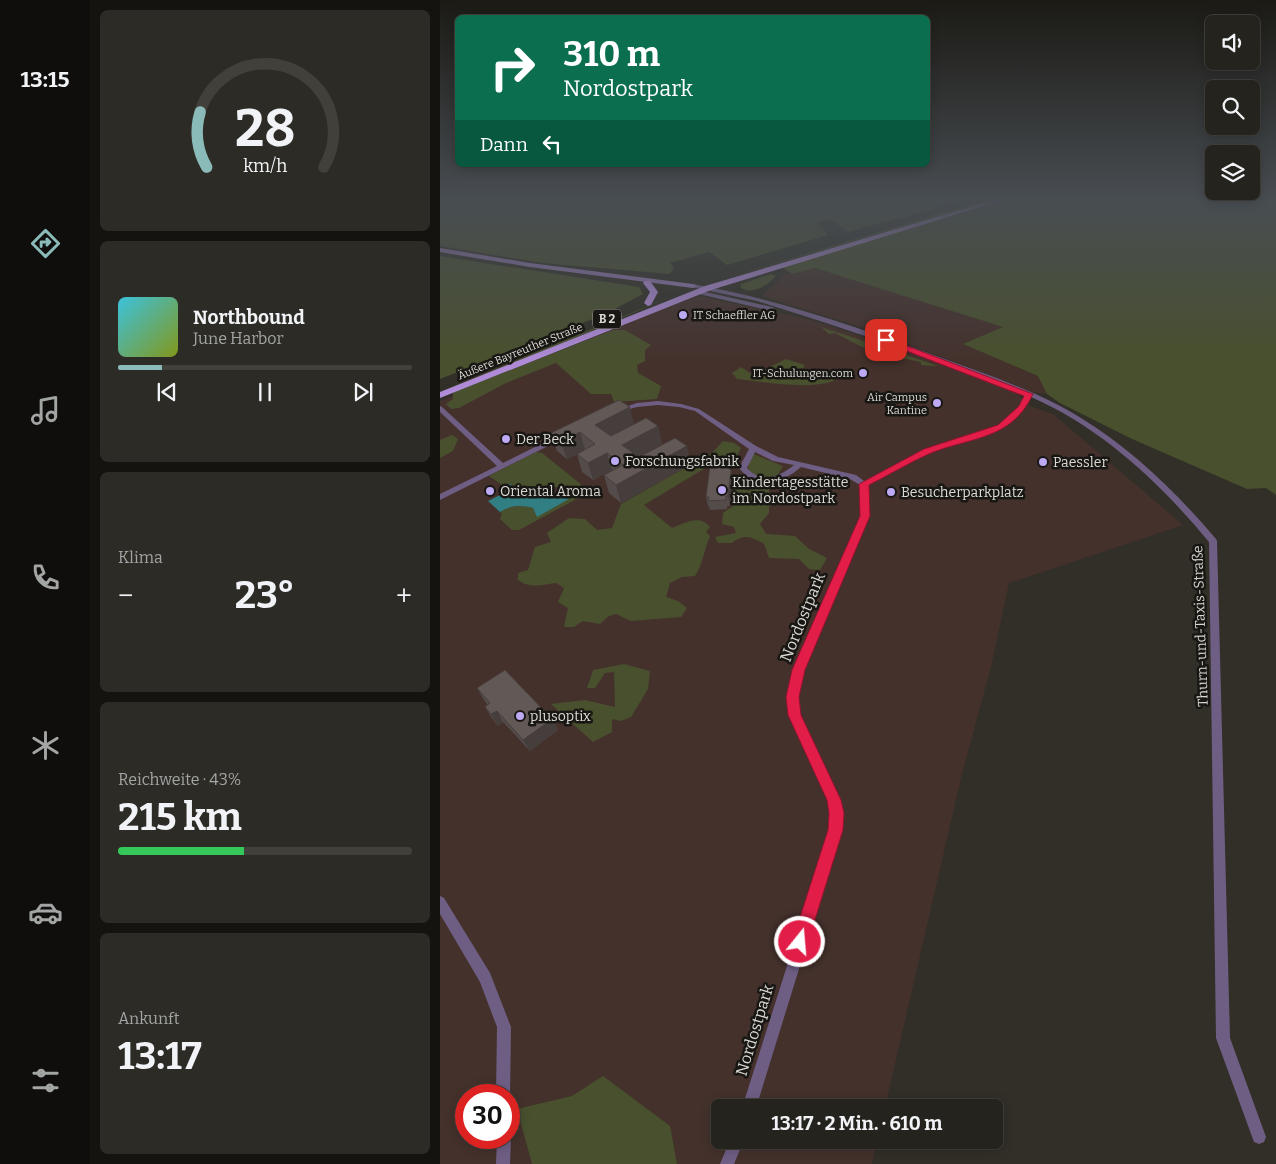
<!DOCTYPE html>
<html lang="de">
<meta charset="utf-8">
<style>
:root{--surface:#25231d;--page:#2d2b26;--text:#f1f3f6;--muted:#a3a4a4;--line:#42403b;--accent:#8bbbb9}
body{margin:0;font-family:Bitter,serif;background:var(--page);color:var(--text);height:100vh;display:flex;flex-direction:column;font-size:19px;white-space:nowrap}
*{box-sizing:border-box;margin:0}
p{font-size:16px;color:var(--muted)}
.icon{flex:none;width:28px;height:28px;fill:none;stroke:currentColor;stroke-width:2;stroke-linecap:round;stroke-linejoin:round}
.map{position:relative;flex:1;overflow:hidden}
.panel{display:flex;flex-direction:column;gap:10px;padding:10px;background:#141310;width:350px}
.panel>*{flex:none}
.hud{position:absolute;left:15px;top:15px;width:475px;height:152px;border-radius:8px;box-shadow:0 2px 12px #0003,0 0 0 1px var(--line);background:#0b6e4f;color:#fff;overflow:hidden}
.fabs{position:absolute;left:765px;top:15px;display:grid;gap:10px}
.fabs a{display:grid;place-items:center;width:55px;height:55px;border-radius:8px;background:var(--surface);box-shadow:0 2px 12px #0003,0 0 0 1px var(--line);font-size:25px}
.speed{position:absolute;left:15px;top:1084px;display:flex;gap:10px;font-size:25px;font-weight:700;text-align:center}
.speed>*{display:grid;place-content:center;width:65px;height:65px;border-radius:50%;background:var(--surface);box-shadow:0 2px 12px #0003,0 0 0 1px var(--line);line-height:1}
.speed .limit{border:8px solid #d22;background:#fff;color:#111}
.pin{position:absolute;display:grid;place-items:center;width:42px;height:42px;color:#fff;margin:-21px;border-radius:10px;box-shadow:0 2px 8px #0006}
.me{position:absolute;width:55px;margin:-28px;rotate:17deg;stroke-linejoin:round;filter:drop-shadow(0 0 4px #0008)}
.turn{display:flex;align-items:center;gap:18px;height:105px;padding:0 25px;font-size:22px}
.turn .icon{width:65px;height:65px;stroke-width:2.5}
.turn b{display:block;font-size:35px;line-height:42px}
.then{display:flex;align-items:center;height:48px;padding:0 25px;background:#0003;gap:10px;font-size:19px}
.big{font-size:38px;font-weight:700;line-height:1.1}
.panel .widget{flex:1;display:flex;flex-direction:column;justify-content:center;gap:8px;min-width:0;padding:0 18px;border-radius:8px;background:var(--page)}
.panel .dial{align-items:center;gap:0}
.dial svg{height:130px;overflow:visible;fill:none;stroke:var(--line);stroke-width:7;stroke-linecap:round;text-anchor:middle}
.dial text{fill:var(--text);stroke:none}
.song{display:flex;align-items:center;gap:15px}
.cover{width:60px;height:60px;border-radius:8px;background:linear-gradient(135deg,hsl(190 70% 55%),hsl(70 70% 35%))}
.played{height:5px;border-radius:2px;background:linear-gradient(90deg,var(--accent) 15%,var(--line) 15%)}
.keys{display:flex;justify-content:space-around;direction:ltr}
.heat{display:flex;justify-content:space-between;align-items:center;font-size:28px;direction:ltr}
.charge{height:8px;border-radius:4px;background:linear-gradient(90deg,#34c759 43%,var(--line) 0)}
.trip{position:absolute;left:271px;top:1099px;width:292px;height:50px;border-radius:8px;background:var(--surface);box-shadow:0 2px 12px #0003,0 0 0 1px var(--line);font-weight:700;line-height:50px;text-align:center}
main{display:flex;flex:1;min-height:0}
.menu{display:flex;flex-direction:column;width:90px;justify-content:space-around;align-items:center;background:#0f0e0c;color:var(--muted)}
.menu .icon{width:35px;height:35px}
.menu .on{color:var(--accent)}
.menu b{font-size:22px;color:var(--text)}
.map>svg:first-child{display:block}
</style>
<main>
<nav class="menu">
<b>13:15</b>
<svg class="icon on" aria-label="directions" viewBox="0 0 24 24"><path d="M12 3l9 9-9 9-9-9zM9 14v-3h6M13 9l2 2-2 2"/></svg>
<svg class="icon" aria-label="music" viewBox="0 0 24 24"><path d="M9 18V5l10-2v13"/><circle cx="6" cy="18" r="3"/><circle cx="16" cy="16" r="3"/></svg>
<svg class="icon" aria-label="phone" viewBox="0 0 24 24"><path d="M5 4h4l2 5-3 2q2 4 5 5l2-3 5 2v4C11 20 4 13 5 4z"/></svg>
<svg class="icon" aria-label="climate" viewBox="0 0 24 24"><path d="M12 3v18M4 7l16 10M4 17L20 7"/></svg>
<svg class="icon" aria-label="car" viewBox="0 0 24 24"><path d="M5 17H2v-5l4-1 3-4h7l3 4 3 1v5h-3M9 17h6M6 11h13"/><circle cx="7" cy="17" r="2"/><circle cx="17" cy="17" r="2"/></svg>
<svg class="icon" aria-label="filters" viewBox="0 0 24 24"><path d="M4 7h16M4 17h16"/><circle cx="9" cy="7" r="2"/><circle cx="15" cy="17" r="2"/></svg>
</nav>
<section class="panel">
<div class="widget dial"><svg viewBox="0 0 100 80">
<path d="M14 69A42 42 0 1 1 86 69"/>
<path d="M14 69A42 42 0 0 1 10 35" stroke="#8bbbb9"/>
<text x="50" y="56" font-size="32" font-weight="700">28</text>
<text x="50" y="72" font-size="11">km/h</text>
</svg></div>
<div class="widget">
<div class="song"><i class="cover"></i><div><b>Northbound</b><p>June Harbor</p></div></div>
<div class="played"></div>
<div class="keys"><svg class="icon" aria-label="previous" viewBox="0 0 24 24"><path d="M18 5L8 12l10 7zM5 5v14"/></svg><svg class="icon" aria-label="pause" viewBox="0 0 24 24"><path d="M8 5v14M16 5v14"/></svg><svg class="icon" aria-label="next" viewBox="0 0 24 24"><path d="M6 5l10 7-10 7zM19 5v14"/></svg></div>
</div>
<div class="widget"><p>Klima</p>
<div class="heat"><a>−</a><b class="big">23°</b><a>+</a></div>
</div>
<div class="widget"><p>Reichweite · 43%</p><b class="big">215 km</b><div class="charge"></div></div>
<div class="widget"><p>Ankunft</p><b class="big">13:17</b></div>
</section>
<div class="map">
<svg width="836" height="1164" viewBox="0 0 836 1164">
<rect width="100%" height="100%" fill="#312f27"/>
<path fill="#44312c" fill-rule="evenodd" d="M375,268L564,327L523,344L599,376L607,394L592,392L428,329L321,296L345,275Z
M259,296L371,320L485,357L573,390L590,406L613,414L743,525L569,583L551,667L522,774L445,1107L280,1108V1140H437L432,1164H0V401L209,314ZM26,1095H69V1138H26Z"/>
<path fill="#49502e" d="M0,198H531L408,232L390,219L377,222L388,235L287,265L269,252L230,263L234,268L230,274L103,263L0,246Z
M551,198H561L280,280Z
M574,198H836V495L826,488L807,489L692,439L620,403L607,394L598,376L523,344L563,327L375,268L352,274L342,267Z
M0,256L199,287L203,294L163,315L0,379Z
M331,274L336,276C328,285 313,295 301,288V284Z
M232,296L105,351L0,392Z
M381,327L436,345L430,351L395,333L389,334Z
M173,330H185L211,345L205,350V361L197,365L198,373L221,386L217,399L174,402L171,394H151L116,363L66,383L19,408L11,409L6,404L13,399V393L16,391Z
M443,347L498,366L481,365V362L436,353Z
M346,359L365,365L358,376L374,378L377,372L384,371L393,374L394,381C366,390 325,382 297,379L292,373L301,367L313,375Z
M12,435L18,439L13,451L0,458V440Z
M283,441L294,443L301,448L296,458L290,460L282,458L204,505L232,528C245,523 259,514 270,527L266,532L270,536C264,550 263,564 255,576L242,577L230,583L226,597L238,601L247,608L241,617L191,621L176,614L169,616L160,624L143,621L134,627H124L128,608L118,602L124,588L116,583C100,585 92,589 78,580V573L88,570L95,547L111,542L107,533L129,518L145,519L157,530L172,528L181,504L273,452Z
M96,452L102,453L148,490L146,494L79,530H72L60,519L62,514L60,512C72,505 80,505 93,508L97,516L128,499L117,487L81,492L70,484L62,485L49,476Z
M311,453L343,466L329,489V513L320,524L326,534L355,536L369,549L387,558L380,570L369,569L359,559L329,558L324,544C312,537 304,533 292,543H278L275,537L296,533L294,527L282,524L283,513L293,506L295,488L300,487L309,491L317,483C309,472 305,467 311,453Z
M184,664L210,671L208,689L191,717L181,721L172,719V732L153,742L111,704L145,700L175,707L174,672L165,673L155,688H147L153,670Z
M163,1076L230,1126L237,1164H92L77,1109L132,1096Z"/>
<path fill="#317f83" d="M70,484L81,492L114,489L108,492L116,499L124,495L129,499L97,517L93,508C80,505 72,505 60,512L48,501L68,491L62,485Z"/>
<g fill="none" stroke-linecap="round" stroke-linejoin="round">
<path fill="#6f5e84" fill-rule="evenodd" d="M253,284C337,299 419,328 499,357C548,375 597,391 641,418C693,450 737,493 776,539L777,541L790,1038L826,1137L824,1142L819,1144L814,1142L776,1038L769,542C720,483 662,428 591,397C569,440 529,436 490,453C469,462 449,475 428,485L429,516L363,670L357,697L362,721L400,800L402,813V830L316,1108H302L390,830V813L389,800L352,721L347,697L353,670L421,516L420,485L410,479L361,467C341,484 317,491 299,468L309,449L255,411L239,407L218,405L197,407L179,412L176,410L197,403L218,401L241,404L259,409L316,446L338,457L416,475L424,481L483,450L556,426L569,418L578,407L585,394L464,349L380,321L317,301L251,287L250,286ZM315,452L333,461L354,465C338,478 322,484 307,468Z
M257,290L332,307L335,309L332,311L255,293L254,292Z
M0,406L2,407L63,463L121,434H127L128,436L0,500V494L57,466L0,412Z
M0,896L4,898L50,973L71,1027L70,1095L69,1098V1095H56L57,1027L40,982L0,914Z
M69,1133L71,1138L70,1164H56L57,1138H69Z
M290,1140H304L294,1164H280Z"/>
<path fill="#9478b3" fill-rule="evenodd" d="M0,248L90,263L253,284L257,286L253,288L90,267L0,252Z"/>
<path fill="#b08cd8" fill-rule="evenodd" d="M560,198H570L271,290L0,398V392L265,286Z
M204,281H210L218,292L211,305L208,306L204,303L210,292L203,283Z"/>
</g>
<path fill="#544c4a" d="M194,425L218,426L222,444L198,457L251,464L181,503L169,493L164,475L172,471V470L153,480L142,472L137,454L127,459L117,451L111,433Z
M275,468L291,470L292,479L290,506H287V509L270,510L269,506H268L266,497Z
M37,688L112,719L118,730L90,751L63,722L58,726L52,718L45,707L48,705L44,700Z"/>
<path fill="#453e3c" d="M190,407L194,425L160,442L155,425Z
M218,426L222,444L187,462L182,445Z
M140,432L145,450L127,459L121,442Z
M247,446L251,464L181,503L176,485Z
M167,453L172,470L153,480L148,463Z
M291,470L292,479L290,506L288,496Z
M57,711L63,722L58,726L51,714Z
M112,719L118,730L90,751L83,740Z"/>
<path fill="#625856" stroke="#453e3c" d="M179,400L190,407L155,425L171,436L206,418L218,426L182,445L199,457L235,438L247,446L176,485L164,475L183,465L167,453L148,463L137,454L155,444L140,432L121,442L111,433Z
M288,460V468L291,470L288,496H286V500L268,501L269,497H266L270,466L275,468Z
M65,670L112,719L83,740L57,711L51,714L45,707L50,703L37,688Z"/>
<linearGradient id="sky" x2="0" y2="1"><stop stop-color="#1b1a15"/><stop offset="0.55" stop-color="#484d52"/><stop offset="1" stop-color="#484d52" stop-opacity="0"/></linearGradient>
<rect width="836" height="361" fill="url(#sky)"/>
<path fill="#e11d48" stroke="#92132f" d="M443,339H449L593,394C572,440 531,437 491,453C470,462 449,475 429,485L430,516L365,670L359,697L361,715L401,800L404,813L403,830L368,942L366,947L360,950L354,947L352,942L388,830L389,813L387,800L348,715L346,697L352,670L420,516L419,484L484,449L558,425L579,406L584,396L443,342Z"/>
<g fill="#bea9f4" stroke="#181713" stroke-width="2">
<circle cx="243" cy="315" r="5"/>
<circle cx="423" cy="373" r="5"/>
<circle cx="497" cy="403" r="5"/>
<circle cx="66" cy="439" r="5"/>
<circle cx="175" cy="461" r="5"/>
<circle cx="603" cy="462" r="5"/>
<circle cx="282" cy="490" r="5"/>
<circle cx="50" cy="491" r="5"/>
<circle cx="451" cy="492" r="5"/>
<circle cx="80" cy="716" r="5"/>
</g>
<g text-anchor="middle" stroke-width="5" stroke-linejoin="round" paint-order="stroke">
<g font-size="11" fill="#dad9d4" stroke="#181713" text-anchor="end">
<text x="253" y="319" text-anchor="start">IT Schaeffler AG</text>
<text x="413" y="377">IT-Schulungen.com</text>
<text x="487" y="401">Air Campus<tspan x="487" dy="13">Kantine</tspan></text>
</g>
<g font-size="11" fill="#dad9d4" stroke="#181713">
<text transform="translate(80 351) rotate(-22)" y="4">Äußere Bayreuther Straße</text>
</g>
<rect fill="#181713" stroke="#a09f9a" stroke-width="1" x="153" y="309.5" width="28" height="19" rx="4"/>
<g font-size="12" font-weight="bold" fill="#dad9d4">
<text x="167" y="323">B 2</text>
</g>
<g font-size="14" fill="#dad9d4" stroke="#181713" text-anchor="start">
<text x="76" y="444">Der Beck</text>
<text x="185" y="466">Forschungsfabrik</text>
<text x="613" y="467">Paessler</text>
<text x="292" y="487">Kindertagesstätte<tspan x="292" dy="16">im Nordostpark</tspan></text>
<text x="60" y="496">Oriental Aroma</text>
<text x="461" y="497">Besucherparkplatz</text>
<text x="90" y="721">plusoptix</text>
</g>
<g font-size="14" fill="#dad9d4" stroke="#181713">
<text transform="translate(760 626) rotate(-92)" y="5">Thurn-und-Taxis-Straße</text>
</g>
<g font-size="16" fill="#dad9d4" stroke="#181713">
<text transform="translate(362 617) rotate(-68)" y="6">Nordostpark</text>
<text transform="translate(314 1030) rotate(-73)" y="6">Nordostpark</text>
</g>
</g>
</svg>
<div class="fabs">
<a><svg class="icon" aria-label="sound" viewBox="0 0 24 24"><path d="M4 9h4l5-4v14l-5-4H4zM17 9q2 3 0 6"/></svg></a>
<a><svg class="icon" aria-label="search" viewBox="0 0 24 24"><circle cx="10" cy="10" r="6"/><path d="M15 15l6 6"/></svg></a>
<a><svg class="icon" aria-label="layers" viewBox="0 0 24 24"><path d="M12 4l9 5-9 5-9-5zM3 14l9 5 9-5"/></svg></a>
</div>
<div class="speed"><div class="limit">30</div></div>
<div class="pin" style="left:446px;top:340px;background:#d93025"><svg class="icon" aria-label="arrive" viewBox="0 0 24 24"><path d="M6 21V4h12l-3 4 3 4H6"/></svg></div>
<svg class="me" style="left:360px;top:942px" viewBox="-20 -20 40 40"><circle r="17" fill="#e11d48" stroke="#fff" stroke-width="3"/><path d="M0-11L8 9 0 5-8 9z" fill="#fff"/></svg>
<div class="trip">13:17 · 2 Min. · 610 m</div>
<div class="hud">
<div class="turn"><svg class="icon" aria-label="right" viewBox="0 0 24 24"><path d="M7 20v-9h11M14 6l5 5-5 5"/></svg><div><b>310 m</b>Nordostpark</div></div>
<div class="then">Dann<svg class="icon" aria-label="left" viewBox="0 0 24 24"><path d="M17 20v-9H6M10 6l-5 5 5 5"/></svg></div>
</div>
</div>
</main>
